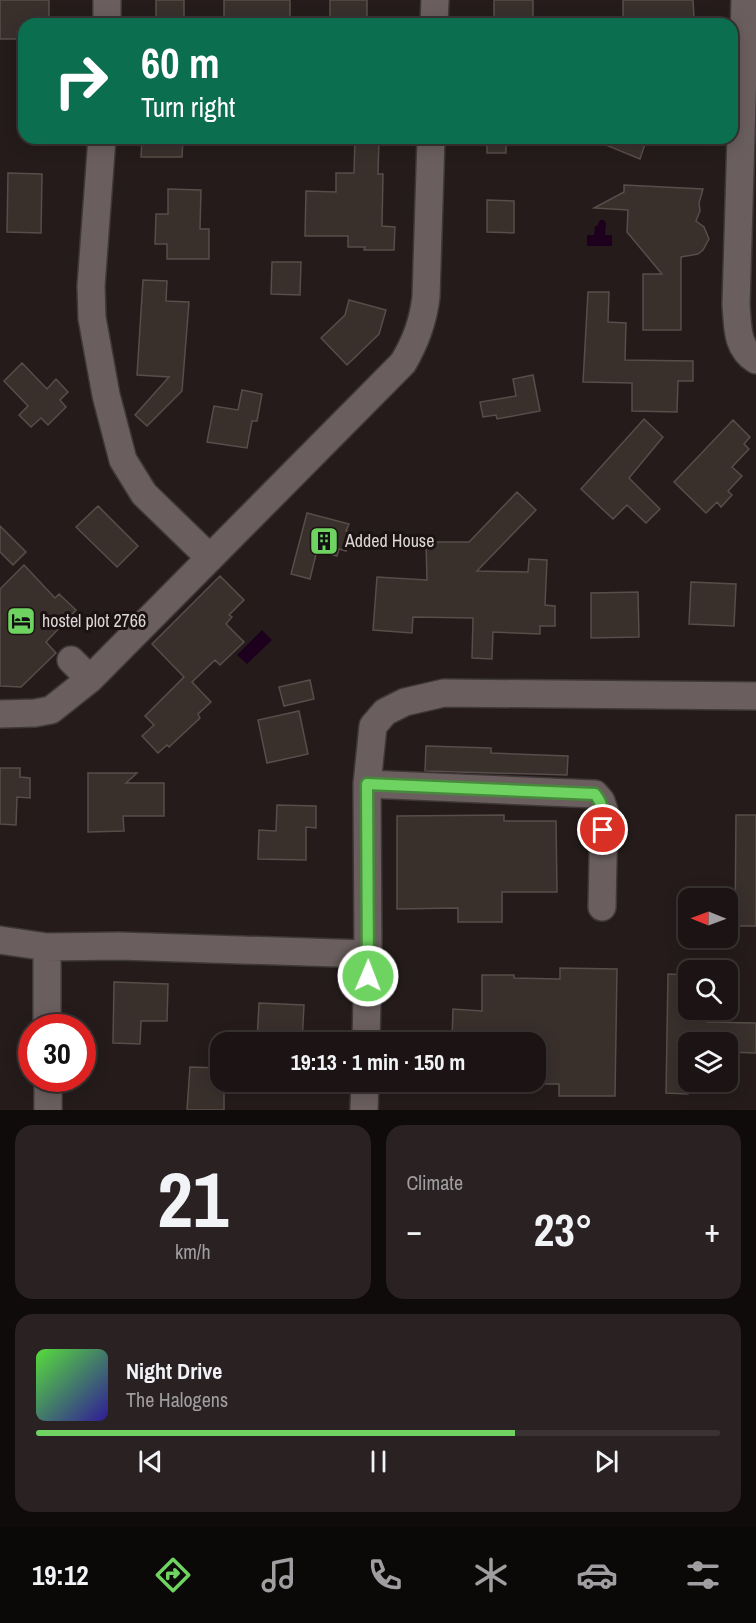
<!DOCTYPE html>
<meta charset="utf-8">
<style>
:root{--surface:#1c1414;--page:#292122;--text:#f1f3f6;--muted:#a09ea0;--line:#3a3334;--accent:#6ed360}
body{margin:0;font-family:"Archivo Narrow",sans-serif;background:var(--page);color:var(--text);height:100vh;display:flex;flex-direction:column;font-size:22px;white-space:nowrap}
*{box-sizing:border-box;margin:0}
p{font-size:20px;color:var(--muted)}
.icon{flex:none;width:33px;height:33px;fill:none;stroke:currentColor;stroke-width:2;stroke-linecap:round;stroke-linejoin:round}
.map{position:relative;height:1110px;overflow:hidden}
.sheet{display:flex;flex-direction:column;gap:15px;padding:15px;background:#0f0b0b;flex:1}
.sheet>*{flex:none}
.banner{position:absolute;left:18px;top:18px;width:720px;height:126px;border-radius:18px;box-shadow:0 3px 15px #0003,0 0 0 2px var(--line);background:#0b6e4f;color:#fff;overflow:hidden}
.needle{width:39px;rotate:271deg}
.fabs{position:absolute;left:678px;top:888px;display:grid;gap:12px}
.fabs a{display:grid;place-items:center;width:60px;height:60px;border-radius:12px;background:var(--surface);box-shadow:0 3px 15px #0003,0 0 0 2px var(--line);font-size:30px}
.speed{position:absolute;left:18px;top:1014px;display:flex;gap:12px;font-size:30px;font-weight:700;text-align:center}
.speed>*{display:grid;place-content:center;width:78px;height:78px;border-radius:50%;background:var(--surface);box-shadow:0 3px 15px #0003,0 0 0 2px var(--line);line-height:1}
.speed .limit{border:9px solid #d22;background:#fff;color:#111}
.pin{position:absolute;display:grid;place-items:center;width:51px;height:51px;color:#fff;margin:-26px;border:3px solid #fff;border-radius:50%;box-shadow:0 2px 6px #0007}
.me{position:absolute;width:66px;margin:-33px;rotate:1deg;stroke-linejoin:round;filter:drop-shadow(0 0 4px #0008)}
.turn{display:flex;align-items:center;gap:21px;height:126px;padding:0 24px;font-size:27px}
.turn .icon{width:78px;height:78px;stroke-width:2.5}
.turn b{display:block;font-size:42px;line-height:51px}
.big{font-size:45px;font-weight:700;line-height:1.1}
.sheet .card{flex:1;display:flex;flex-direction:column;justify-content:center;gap:9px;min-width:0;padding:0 21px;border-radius:18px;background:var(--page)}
.sheet .dial{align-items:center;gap:0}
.dial b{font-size:78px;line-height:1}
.song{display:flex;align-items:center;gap:18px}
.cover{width:72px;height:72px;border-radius:9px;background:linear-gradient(135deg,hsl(110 70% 55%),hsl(250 70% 35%))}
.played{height:6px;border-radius:3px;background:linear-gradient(90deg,var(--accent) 70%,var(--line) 70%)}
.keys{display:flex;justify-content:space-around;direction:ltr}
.heat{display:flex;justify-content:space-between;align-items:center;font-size:33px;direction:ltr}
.sheet .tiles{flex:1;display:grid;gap:15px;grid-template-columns:1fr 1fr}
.card:last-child{grid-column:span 2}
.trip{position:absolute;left:210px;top:1032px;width:336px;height:60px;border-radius:18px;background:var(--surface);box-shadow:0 3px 15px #0003,0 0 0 2px var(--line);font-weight:700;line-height:60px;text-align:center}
.tabs{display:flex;height:96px;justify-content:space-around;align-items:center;background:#0b0808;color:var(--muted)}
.tabs .icon{width:42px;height:42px}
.tabs .current{color:var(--accent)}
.tabs b{font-size:27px;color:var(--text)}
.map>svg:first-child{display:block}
</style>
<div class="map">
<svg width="756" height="1110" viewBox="0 0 756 1110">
<rect width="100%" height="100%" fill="#251b1b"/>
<path fill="#1d001e" d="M600,220H604L606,223L605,235H612V246H587V235H594L595,226H597Z
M262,630L272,640L247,664L237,655Z"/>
<path fill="#39302c" stroke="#574d49" stroke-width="1.5" d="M0,0H49V24H24V32H17L18,39H0Z
M156,0H184V24H156Z
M224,0H290V18H256V23H224Z
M330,0H367V24H330Z
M494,0H533V24H494Z
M623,0H693L694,17H686V24H623Z
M142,138H183L182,157H141Z
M355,138H379L378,174H383L382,226L395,227L394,250H364L365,247H348V236H305L306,191L336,192V173H354Z
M487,138H506V153H487Z
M589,138H647L640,159Z
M8,173L42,174L41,233L7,232Z
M624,185L703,189L699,203L700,211L696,221L704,227L709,239L703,250L698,254L681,257V330H643V274H662L627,232L628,210L594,208L624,192Z
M168,189L201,190L200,229H209V259H167V244H155L156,214H168Z
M487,200L514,201V233L487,232Z
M272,262H301L300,295L271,294Z
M143,280L167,281L166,301L189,302L182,391L147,426L135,415L169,377L137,375Z
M588,292H609L608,322L626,323L625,360L693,361V381H678L677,412L632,411V383L583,382Z
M349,300L386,310L379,334L347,365L321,338L345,315Z
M22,363L47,389L56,379L68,392L60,400L66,407L48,425L41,418L31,427L19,415L28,406L4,381Z
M533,375L540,411L497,419L496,415L483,417L480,402L516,396L513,379Z
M242,390L262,394L257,421H252L247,448L207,442L214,406L238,410Z
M644,419L663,437L629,478L660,509L646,523L627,505L613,519L581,489Z
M733,420L750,437L744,444L749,449L732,467L742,476L728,491L732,495L721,507L717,502L706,513L674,482Z
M517,492L536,510L477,571L528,572L529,559L547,560L545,605L555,606V626H540V634L493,632L492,659L472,658L473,618L413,617L412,633L373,630L377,577L427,580L426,542H469Z
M98,506L138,546L117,567L76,527Z
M307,513L349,524L346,531L351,532L346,551L339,549L337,556L317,550L310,579L291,574Z
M0,526L26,552L13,565L0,552Z
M24,565L55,598L59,594L76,610L46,642L56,653L21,687L0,686V589Z
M220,576L244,600L229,615L232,617L226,624L244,642L220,665L215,660L192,682L211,702L198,714L200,718L169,747L167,745L158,753L142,736L154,725L145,716L184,677L152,644Z
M691,582L736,584L734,626L689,624Z
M638,592L639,637L591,638V593Z
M310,680L314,699L284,706L279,687Z
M299,711L308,754L267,763L258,720Z
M426,746L491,748V753L568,756L567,775L425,771Z
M0,768H20V777L30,778V798L17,797L16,825L0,824Z
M88,773H137L126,783H164V816H123L124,831L88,832Z
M277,805L316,806V828L306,827V860L258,859L259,830L276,831Z
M504,815V821H556L557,892H502V922H458V908L397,909V816Z
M736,815H756V926H735Z
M560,968L617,969L615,1096H559V1084H536V1042L452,1040L453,1009L482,1011V975H514V978L560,979Z
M668,974L688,975V1010H708L707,1022L756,1023V1053L728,1052V1042H688V1094L666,1093Z
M114,982L168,984L167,1021H141L140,1044L113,1043Z
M259,1003L304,1005L302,1042H257Z
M190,1067L220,1068V1082H224V1110H187Z"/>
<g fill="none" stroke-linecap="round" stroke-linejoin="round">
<g stroke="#3f3838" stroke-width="30">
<path id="minor" d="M745,0L736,305C738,327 736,347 756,360
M107,24V0
M434,24L435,0
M102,138L91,286L92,318L106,395L123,460L144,494L210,558
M71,660L90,679
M0,714L35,713L51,710L90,679L403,363C416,341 423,322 426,297L431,138
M367,784L595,794L601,801L604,810L602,907
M0,940L47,947L119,946L368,954
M47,947V1028
M366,1042L368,954L367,784L373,726L385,712L405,702L444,693L756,696
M48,1078V1110
M364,1110L365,1082"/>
</g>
<use href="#minor" stroke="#6a5e5e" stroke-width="27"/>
</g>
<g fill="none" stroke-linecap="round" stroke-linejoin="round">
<g stroke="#48893e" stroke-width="15">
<path id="route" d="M368,976L367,784L595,794C604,806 604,815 603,830"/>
</g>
<use href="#route" stroke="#6ed360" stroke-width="10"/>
</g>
<defs>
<g id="building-square" transform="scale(1.5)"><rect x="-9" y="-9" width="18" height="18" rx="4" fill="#6ed360" stroke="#1b1212"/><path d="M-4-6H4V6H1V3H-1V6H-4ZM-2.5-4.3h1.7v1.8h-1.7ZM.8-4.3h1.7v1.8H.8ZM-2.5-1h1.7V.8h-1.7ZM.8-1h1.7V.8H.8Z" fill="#111"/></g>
<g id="hotel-square" transform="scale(1.5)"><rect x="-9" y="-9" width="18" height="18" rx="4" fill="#6ed360" stroke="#1b1212"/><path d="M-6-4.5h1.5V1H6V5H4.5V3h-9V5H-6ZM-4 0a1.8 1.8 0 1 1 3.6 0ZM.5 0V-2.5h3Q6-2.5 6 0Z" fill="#111"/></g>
</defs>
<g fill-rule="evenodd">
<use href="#building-square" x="324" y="541"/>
<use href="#hotel-square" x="21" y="621"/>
</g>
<g text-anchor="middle" stroke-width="6" stroke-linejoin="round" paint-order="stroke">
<g font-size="18" fill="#dcd5d5" stroke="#1b1212" text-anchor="start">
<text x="345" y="547">Added House</text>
<text x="42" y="627">hostel plot 2766</text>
</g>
</g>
</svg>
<div class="fabs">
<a><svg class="needle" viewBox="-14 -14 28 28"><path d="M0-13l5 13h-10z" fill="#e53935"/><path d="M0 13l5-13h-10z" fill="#a09ea0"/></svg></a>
<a><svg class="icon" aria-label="search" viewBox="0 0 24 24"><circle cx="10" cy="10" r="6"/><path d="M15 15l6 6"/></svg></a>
<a><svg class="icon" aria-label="layers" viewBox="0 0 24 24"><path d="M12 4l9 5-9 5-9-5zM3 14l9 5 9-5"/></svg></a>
</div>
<div class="speed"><div class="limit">30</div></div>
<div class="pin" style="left:603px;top:830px;background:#d93025"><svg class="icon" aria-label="arrive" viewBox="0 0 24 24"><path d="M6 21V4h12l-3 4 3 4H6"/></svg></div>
<svg class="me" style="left:368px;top:976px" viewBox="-20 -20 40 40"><circle r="17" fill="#6ed360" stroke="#fff" stroke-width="3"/><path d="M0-11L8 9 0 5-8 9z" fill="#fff"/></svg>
<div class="trip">19:13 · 1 min · 150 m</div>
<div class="banner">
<div class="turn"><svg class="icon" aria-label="right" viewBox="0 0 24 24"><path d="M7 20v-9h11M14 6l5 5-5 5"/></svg><div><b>60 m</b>Turn right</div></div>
</div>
</div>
<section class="sheet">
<div class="tiles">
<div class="card dial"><b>21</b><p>km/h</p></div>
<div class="card"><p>Climate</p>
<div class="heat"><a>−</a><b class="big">23°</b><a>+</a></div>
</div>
<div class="card">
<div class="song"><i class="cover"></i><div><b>Night Drive</b><p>The Halogens</p></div></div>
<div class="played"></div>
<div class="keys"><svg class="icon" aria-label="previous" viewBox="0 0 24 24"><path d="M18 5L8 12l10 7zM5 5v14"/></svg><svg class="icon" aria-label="pause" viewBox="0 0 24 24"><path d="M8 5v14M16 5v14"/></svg><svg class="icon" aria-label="next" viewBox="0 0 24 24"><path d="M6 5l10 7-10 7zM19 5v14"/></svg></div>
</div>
</div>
</section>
<nav class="tabs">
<b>19:12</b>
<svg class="icon current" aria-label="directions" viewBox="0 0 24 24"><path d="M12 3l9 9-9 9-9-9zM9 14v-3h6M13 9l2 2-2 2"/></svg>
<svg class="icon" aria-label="music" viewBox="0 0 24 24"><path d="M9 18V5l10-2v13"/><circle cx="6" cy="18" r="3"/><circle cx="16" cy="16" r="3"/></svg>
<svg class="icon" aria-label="phone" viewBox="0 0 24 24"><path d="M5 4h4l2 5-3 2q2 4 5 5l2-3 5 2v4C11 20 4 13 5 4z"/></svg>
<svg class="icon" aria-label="climate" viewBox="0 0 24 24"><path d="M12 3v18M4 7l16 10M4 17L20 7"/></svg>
<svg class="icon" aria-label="car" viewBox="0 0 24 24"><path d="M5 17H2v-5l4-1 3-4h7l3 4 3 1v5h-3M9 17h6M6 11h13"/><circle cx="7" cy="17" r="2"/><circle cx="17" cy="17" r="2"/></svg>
<svg class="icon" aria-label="filters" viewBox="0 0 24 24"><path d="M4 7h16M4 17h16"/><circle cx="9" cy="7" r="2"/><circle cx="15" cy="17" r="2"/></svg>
</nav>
